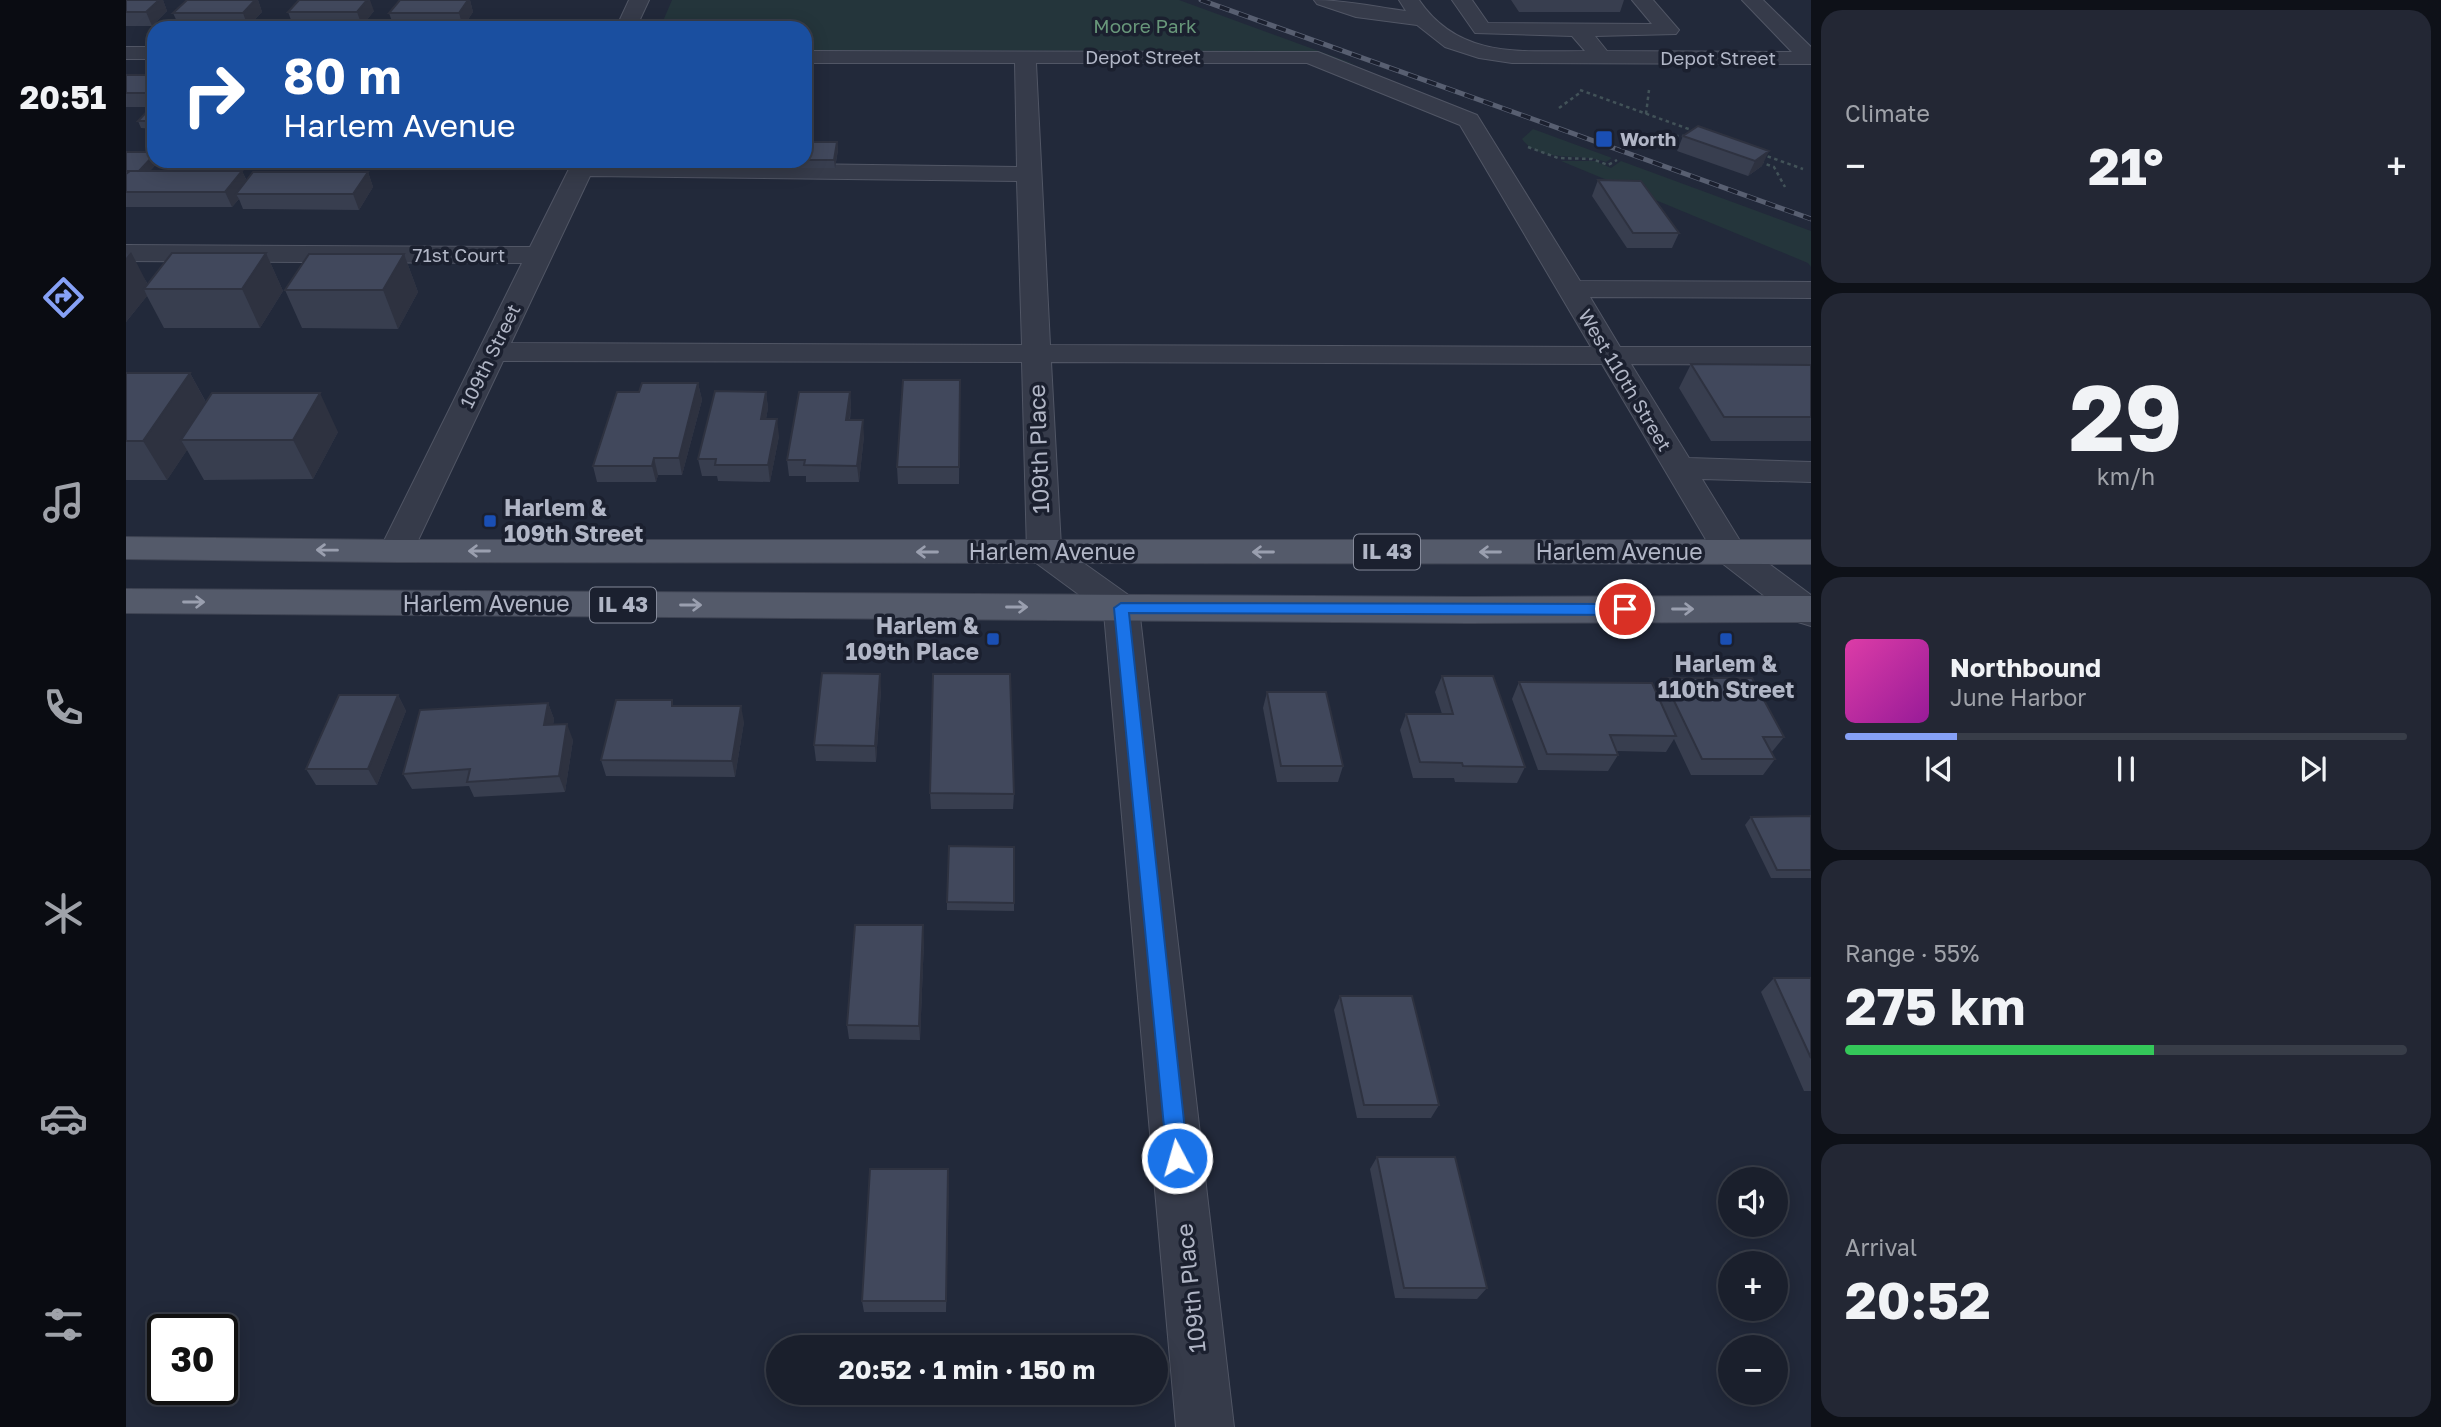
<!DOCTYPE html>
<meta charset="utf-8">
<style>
:root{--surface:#1a1f2c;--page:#232734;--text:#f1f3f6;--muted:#9fa2a9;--line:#383d48;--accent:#86a1f6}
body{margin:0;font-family:"Golos Text",sans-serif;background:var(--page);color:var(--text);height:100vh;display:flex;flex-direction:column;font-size:26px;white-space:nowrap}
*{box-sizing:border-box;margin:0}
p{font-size:23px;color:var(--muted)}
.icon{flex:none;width:38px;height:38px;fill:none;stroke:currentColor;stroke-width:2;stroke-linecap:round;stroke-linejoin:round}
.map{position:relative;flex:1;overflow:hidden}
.panel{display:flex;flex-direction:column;gap:10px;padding:10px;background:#0e1118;width:630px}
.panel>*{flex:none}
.top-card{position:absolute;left:21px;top:21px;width:665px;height:147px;border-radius:21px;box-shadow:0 4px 18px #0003,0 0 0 2px var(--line);background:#1a4fa0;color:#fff;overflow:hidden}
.tools{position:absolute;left:1592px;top:1167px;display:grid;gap:14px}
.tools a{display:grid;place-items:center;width:70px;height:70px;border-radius:50%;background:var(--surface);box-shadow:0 4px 18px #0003,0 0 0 2px var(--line);font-size:35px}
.speed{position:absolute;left:21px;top:1314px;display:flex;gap:14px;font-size:35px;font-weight:700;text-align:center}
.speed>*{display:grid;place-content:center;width:91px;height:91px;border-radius:50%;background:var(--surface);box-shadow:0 4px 18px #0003,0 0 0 2px var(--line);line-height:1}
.speed .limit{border:4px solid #111;border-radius:10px;background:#fff;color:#111}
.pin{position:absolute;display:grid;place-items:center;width:60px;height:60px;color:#fff;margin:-30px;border:4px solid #fff;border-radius:50%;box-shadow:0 2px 7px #0007}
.me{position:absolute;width:77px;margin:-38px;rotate:354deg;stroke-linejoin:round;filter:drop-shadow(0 0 5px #0008)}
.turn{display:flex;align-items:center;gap:24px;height:147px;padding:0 21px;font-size:32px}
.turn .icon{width:91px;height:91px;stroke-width:2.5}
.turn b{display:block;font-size:49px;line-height:60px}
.big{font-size:52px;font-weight:700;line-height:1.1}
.panel .widget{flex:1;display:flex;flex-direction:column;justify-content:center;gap:10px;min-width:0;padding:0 24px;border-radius:21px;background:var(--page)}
.panel .dial{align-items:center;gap:0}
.dial b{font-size:91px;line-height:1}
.song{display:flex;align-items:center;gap:21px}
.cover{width:84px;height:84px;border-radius:10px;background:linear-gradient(135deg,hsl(320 70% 55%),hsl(300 70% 35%))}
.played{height:7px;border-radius:4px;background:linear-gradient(90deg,var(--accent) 20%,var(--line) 20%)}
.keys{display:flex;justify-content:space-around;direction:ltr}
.heat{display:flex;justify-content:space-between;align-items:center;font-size:38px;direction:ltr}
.charge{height:10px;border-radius:5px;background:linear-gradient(90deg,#34c759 55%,var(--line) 0)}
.trip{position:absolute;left:640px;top:1335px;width:402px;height:70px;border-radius:35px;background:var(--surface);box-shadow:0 4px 18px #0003,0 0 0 2px var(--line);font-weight:700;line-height:70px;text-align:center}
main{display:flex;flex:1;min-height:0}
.menu{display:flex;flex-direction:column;width:126px;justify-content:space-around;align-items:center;background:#0a0c12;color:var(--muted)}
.menu .icon{width:49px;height:49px}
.menu .on{color:var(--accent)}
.menu b{font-size:32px;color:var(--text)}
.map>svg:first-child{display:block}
</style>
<main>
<nav class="menu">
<b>20:51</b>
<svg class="icon on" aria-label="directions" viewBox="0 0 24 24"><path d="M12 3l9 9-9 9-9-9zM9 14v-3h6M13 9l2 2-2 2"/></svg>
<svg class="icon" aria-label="music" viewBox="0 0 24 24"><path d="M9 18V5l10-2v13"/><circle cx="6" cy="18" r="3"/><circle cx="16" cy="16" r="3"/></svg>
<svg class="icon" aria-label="phone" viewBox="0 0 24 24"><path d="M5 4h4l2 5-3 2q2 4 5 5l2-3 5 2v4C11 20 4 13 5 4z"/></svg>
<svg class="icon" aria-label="climate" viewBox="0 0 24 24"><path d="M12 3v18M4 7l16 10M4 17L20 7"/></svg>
<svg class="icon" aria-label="car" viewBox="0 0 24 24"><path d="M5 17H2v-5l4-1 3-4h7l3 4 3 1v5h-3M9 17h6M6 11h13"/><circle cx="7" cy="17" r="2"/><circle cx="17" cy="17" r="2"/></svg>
<svg class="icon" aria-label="filters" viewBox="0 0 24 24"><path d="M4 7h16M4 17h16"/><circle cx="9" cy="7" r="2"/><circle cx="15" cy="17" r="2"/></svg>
</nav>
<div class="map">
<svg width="1685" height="1427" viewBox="0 0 1685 1427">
<rect width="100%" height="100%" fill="#22293a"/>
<path fill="#24353b" d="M546,0H1053L1231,65L1202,57L1150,51L679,50V28H513L516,21H537Z
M1407,129L1486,158L1480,162C1455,152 1414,164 1396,139Z
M1435,161H1469L1485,168L1495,161L1685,231V267L1682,263Z"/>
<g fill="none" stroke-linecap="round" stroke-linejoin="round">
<g stroke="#515665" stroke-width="2">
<path id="minor" d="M503,0H523L510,28H490Z
M1188,0C1219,0 1249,7 1280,11L1273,0H1293C1333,59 1395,51 1459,51L1446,36L1349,33L1326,0H1346L1362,23L1526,24L1506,0H1527L1553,30L1550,34L1469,36L1481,51L1666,52L1616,0H1637L1685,47V64L1386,63L1353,58L1319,47L1291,25L1230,17L1191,4Z
M0,47H28V59H0Z
M679,51L1192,52L1351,115L1454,281L1685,282V298L1464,297L1494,347H1685V365L1505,364L1563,458L1685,462V482L1576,479L1616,544L1685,595V626L1672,622L1592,560L1476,364L925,362L935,547L1008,599L1013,608L1108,1427H1050L978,613L906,560L901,552L896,362L377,361L287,551L282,559L270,562L258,559L253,551L396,263L0,261V245L404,247L447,161L891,167L889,63H679ZM910,63H1181L1334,125L1465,347L924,345ZM464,176L891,181L896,345L385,343Z"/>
</g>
<g stroke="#3f4453" stroke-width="2">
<path id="major" d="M0,537L270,540H1685V564L270,562L0,559Z
M0,589L1342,597L1685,596V622L1342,623L0,613Z"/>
</g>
<path stroke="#425258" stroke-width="2.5" stroke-dasharray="3.5 3.5" stroke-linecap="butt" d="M1454,90L1571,132
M1433,108L1455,92
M1520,114L1523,90
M1514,136H1562
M1402,147L1432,158L1466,159L1482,165L1491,160
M1635,154L1677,169
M1634,162L1648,167L1659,187"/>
<use href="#minor" fill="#363b4a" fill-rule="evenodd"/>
<use href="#major" fill="#545a6a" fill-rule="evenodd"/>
<g stroke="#585f71" stroke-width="5">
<path id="rail" d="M1075,0L1685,219"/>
</g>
<use href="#rail" stroke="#1b202f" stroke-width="3.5" stroke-dasharray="10" stroke-linecap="butt"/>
</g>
<path fill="#383e4f" d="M0,0H37L41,11L26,26H0Z
M61,0H132L136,12L122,27L53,26L47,13Z
M274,0H344L347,12L337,27H268L263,13Z
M1385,0H1498L1494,12H1393Z
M248,11L236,26L167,25L162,12Z
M0,75H28V129L15,128L12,121L25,107H0Z
M1572,126L1636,166L1622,176L1551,151L1557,136Z
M679,142H711L712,150L709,168H671L670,161H679Z
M0,152L33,161L24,171H116L121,181L242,172L247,187L233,210L117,209L113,199L106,207H0Z
M1472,180L1553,233L1546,248H1501L1466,196Z
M0,252L22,284L140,253L157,291L134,328H38L21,296L0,322Z
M278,254L292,292L272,329L176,328L159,290Z
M1565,364L1685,365V441H1585L1553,388Z
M0,373H64L80,402L212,432L187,479L78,480L61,450L41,480H0Z
M834,380L833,484H772L771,467Z
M572,383L576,400L556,475H532L530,482H471L467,466L513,392Z
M640,392L642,408L640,419L653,436L644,482L592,481L591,476H576L572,459Z
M724,392L725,408L724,420L738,436L733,482H680V476H663L661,460Z
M1316,676L1399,767L1391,783L1329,782L1328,778H1287L1274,730L1280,714H1316L1309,692Z
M1537,678L1658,737L1645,753L1649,759L1637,775H1565L1548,739L1540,752L1491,751L1492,755L1482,771L1412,770L1386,699L1393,682L1529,690Z
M755,690L750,762L690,761L688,745Z
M1141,692L1217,766L1212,782H1151L1137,708Z
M272,695L280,711L251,785H190L180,769Z
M422,703L428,719L427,725L447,740L439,792L348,797L343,786L286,789L277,774Z
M548,706L618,722L609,777L480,776L475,760Z
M804,793L888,794L887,809H805Z
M1685,816V878H1645L1619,825L1625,817Z
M821,902L888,903V911L821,910Z
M798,940L794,1040L723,1039L721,1025Z
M1648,978H1685V1091H1678L1635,992Z
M1214,996L1313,1105L1305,1118H1231L1208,1010Z
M1251,1157L1361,1288L1351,1299L1269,1298L1244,1169Z
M823,1181L820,1312H738L736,1301Z"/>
<path fill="#2e3240" d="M33,0H37L41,11L26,26L20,12Z
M129,0H132L136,12L122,27L117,13Z
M241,0H244L248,11L236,26L231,12Z
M342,0H344L347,12L337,27L333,13Z
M711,142L712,150L709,168L708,160Z
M1643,151L1636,166L1622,176L1629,161Z
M28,155V161H33L17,178L13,171Z
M116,171L123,186L110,194L113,199L106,207L99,192Z
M242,172L247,187L233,210L227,194Z
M5,252L24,289H18L21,296L0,322V258Z
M140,253L157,291L134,328L116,289Z
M278,254L292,292L272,329L257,290Z
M64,373L85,412L55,440L61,450L41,480L17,441Z
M572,383L576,400L556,475L553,458Z
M640,392L642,408L637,435L635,419Z
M724,392L725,408L721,436L720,420Z
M194,393L212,432L187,479L167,440Z
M651,419L653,436L644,482L642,465Z
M737,420L738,436L733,482L731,466Z
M528,458L532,475L530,482L526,466Z
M754,674L755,690L750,762L749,746Z
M272,695L280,711L251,785L242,769Z
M422,703L428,719L425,741L418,725Z
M615,706L618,722L609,777L606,761Z
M441,724L447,740L439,792L433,776Z
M797,925L798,940L794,1040L793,1026Z
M822,1169L823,1181L820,1312V1301Z"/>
<path fill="#41485c" stroke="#2e3240" stroke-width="2" d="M0,0H33L20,12H0Z
M61,0H129L117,13H47Z
M173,0H241L231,12H162Z
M274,0H342L333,13H263Z
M0,75H28V93H0Z
M28,104V121H12Z
M1572,126L1643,151L1629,161L1557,136Z
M679,142H711L708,160H679Z
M0,152H28V155L13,171H0Z
M4,171H116L99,192H0V174Z
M127,172H242L227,194H110Z
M1472,180L1515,181L1553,233H1507Z
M46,253H140L116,289H18Z
M183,254H278L257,290H159Z
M1565,364L1685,365V417H1598Z
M0,373H64L17,441H0Z
M777,380H834L833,467H771Z
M516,383H572L553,458H528L526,466H467L491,392H513Z
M589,391L640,392L635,419H651L642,465H589L590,459H572Z
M673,392H724L720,420H737L731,466L678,465L679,460H661Z
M86,393H194L167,440H55Z
M696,673L754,674L749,746L688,745Z
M807,674H884L888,794L804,793Z
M1316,676H1367L1399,767L1337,766L1336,763L1294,762L1280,714H1327Z
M1537,678H1626L1658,737H1637L1649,759H1576Z
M1393,682L1526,683L1550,736L1484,735L1492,755L1421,754Z
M1141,692H1200L1217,766H1155Z
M213,695H272L242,769H180Z
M490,700H546V706H615L606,761L475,760Z
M422,703L418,725L441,724L433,776L341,782L344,769L277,774L294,710Z
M1685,816V870H1651L1625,817Z
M823,846L888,847V903L821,902Z
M729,925H797L793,1026L721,1025Z
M1648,978H1685V1058Z
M1214,996H1286L1313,1105H1238Z
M1251,1157H1329L1361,1288H1278Z
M744,1169H822L820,1301H736Z"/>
<defs><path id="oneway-shaft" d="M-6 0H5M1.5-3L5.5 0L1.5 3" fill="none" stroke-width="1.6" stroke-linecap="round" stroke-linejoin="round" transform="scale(1.75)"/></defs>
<g stroke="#9a9faf">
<use href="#oneway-shaft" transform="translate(201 550) rotate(-179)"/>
<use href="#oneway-shaft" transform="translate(353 551) rotate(-180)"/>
<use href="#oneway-shaft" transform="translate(801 552) rotate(-180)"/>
<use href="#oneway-shaft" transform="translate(1137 552) rotate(-180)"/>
<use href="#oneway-shaft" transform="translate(1364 552) rotate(-180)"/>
<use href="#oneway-shaft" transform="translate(68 602)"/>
<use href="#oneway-shaft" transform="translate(565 605)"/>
<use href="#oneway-shaft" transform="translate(891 607)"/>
<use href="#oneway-shaft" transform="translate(1557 609)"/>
</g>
<path fill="#1a73e8" stroke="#114b97" stroke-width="2" d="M995,603L1499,604L1507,609L1499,615L1003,613L1062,1158L1059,1165L1051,1168L1044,1165L1041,1158L988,608Z"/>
<g fill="#1a4fb4" stroke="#1b202f" stroke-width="2.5">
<rect x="1469" y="130" width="18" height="18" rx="3.5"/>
<rect x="357" y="514" width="14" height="14" rx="3.5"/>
<rect x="860" y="632" width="14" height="14" rx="3.5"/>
<rect x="1593" y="632" width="14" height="14" rx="3.5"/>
</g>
<g text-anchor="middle" stroke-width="7" stroke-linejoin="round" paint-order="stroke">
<g font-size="19" fill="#68977a" stroke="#1b202f">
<text x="1019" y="33">Moore Park</text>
</g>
<g font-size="19" fill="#b1b6c6" stroke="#1b202f">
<text x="1017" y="64">Depot Street</text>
<text x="1592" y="65">Depot Street</text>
<text x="333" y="262">71st Court</text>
<text transform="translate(364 356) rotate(-64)" y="7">109th Street</text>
<text transform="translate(1499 380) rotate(59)" y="7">West 110th Street</text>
</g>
<g font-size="19" font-weight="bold" fill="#b1b6c6" stroke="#1b202f" text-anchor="start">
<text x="1494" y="146">Worth</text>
</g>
<g fill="#1b202f" stroke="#848999" stroke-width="2">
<rect x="1228" y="534.5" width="66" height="35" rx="5"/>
<rect x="464" y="587.5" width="66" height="35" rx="5"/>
</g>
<g font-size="21" font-weight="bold" fill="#b1b6c6">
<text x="1261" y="559">IL 43</text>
<text x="497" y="612">IL 43</text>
</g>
<g font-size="23" fill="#b1b6c6" stroke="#1b202f">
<text transform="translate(913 449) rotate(-92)" y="8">109th Place</text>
<text x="926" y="560">Harlem Avenue</text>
<text x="1493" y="560">Harlem Avenue</text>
<text x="360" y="612">Harlem Avenue</text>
<text transform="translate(1065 1288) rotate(-96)" y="8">109th Place</text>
</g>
<g font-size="23" font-weight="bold" fill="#b1b6c6" stroke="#1b202f" text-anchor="start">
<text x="378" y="516">Harlem &amp;<tspan x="378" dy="26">109th Street</tspan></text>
<text x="853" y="634" text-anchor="end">Harlem &amp;<tspan x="853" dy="26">109th Place</tspan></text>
<text x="1600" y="672" text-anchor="middle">Harlem &amp;<tspan x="1600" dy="26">110th Street</tspan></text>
</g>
</g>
</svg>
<div class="tools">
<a><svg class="icon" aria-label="sound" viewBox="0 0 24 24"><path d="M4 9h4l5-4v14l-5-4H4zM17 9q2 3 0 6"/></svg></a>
<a>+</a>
<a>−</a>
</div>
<div class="speed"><div class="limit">30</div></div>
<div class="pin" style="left:1499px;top:609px;background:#d93025"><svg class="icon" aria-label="arrive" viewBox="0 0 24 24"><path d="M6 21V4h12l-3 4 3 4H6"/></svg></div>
<svg class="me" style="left:1051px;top:1158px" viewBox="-20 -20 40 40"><circle r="17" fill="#1a73e8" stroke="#fff" stroke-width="3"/><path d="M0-11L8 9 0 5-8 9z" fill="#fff"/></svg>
<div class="trip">20:52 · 1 min · 150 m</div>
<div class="top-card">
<div class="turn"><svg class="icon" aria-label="right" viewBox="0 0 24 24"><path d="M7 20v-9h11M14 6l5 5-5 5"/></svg><div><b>80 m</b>Harlem Avenue</div></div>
</div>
</div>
<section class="panel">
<div class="widget"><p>Climate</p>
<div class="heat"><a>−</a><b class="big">21°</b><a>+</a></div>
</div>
<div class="widget dial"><b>29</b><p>km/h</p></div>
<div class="widget">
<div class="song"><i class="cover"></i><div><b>Northbound</b><p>June Harbor</p></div></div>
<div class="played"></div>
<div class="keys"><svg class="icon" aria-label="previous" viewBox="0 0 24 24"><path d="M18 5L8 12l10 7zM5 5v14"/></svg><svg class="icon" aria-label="pause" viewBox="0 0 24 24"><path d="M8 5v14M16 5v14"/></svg><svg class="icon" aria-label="next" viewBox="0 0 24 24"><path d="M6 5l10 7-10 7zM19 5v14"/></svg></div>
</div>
<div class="widget"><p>Range · 55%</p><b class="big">275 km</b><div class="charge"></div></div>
<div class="widget"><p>Arrival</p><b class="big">20:52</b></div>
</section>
</main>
